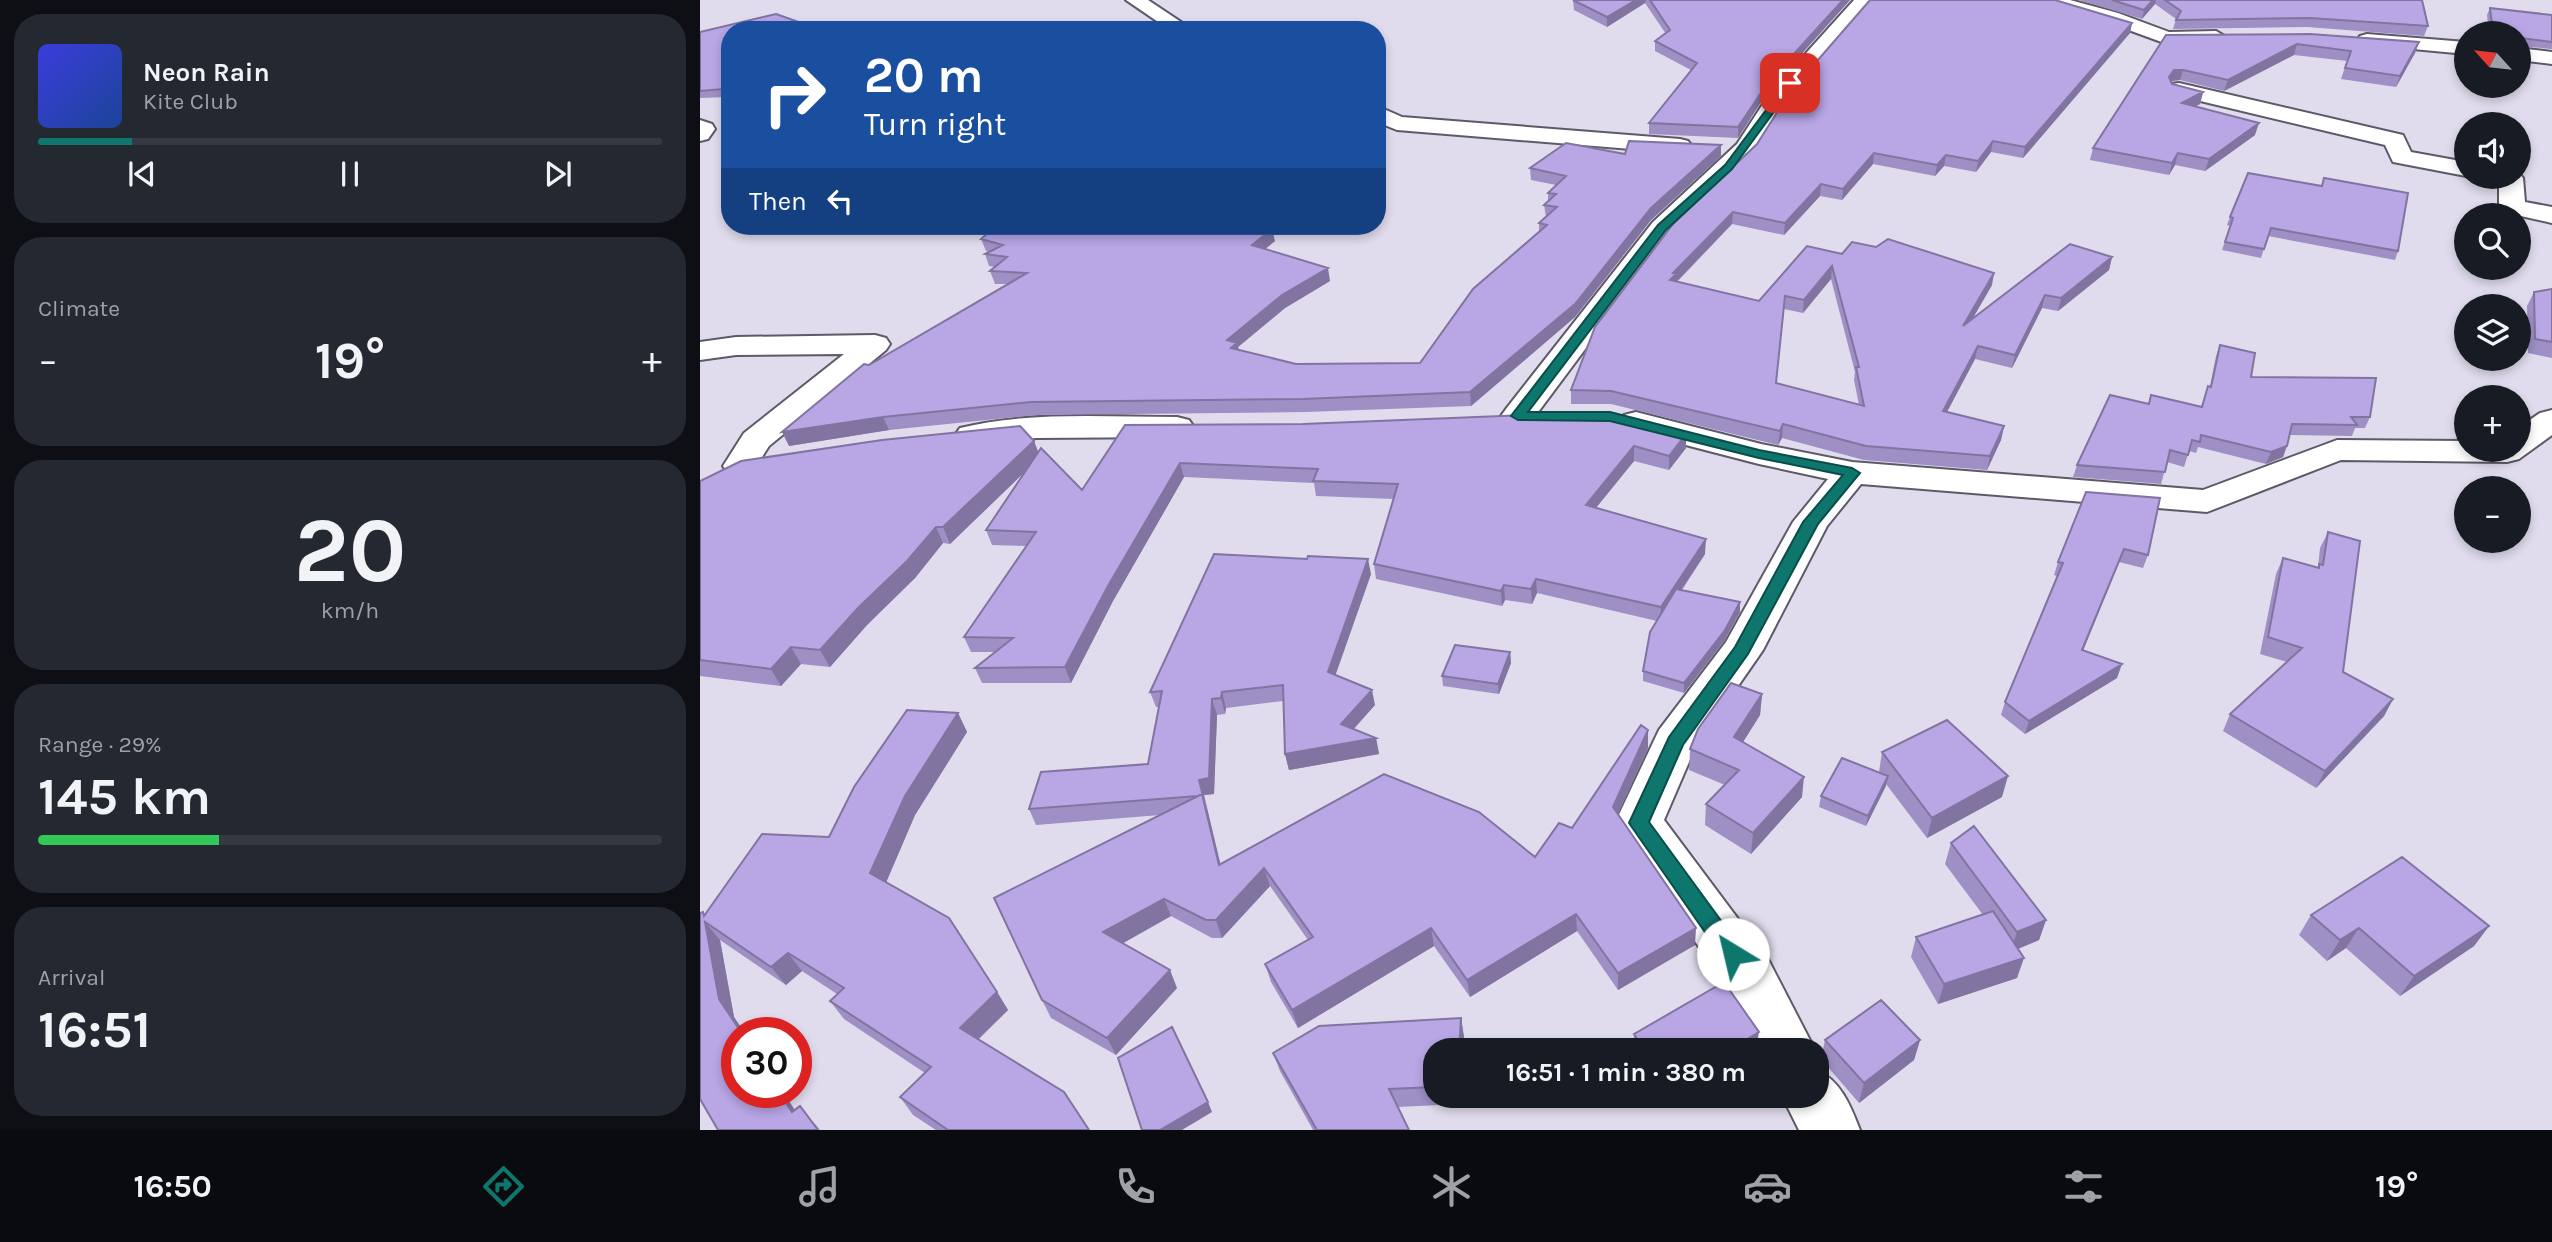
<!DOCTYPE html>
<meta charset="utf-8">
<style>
:root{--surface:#171b24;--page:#242831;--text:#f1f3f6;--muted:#9ea1a6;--line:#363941;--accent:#0f766e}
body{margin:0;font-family:Karla,sans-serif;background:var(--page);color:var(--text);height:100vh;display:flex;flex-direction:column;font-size:26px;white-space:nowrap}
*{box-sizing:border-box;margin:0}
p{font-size:23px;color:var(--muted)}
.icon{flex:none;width:38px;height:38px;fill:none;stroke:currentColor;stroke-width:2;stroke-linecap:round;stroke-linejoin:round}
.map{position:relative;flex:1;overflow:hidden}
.drawer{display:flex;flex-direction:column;gap:14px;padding:14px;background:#0d0f14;width:700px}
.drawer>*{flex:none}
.hud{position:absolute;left:21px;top:21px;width:665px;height:214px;border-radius:28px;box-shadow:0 4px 10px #0003;background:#1a4fa0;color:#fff;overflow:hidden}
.needle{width:46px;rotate:297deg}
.fabs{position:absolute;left:1754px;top:21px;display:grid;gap:14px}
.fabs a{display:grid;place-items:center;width:77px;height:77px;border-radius:50%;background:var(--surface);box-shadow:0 4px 10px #0003;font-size:35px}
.speed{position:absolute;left:21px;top:1017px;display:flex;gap:14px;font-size:35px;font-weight:700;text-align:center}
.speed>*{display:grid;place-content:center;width:91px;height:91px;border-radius:50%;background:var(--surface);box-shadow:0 4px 10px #0003;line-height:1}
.speed .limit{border:10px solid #d22;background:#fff;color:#111}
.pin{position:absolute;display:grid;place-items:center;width:60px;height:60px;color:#fff;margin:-30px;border-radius:14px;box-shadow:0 4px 10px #0006}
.me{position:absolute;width:77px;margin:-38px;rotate:324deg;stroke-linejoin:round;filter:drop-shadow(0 0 5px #0008)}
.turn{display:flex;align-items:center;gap:24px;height:147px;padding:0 28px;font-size:32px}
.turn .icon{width:91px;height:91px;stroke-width:2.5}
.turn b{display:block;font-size:49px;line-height:60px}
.then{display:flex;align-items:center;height:66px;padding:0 28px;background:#0003;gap:14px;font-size:26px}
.big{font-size:52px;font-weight:700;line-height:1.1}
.drawer .widget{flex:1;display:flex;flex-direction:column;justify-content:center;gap:10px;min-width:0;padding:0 24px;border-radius:28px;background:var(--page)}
.drawer .dial{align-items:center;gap:0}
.dial b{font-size:91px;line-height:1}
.song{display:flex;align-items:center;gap:21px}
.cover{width:84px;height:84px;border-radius:10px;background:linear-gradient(135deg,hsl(240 70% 55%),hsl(220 70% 35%))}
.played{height:7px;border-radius:4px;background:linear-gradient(90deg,var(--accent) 15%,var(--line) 15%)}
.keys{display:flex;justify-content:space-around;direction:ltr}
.heat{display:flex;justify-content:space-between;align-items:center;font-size:38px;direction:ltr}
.charge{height:10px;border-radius:5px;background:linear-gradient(90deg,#34c759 29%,var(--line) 0)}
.trip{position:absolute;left:723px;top:1038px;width:406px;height:70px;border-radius:28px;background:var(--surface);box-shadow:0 4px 10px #0003;font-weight:700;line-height:70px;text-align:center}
.dock{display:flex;height:112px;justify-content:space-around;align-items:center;background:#090b0e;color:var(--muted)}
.dock .icon{width:49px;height:49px}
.dock .on{color:var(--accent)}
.dock b{font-size:32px;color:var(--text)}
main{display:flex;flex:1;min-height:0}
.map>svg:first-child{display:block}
</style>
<main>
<section class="drawer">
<div class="widget">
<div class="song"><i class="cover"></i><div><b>Neon Rain</b><p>Kite Club</p></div></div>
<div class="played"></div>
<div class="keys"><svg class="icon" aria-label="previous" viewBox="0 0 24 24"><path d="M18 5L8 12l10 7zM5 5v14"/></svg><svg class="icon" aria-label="pause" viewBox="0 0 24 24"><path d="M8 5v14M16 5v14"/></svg><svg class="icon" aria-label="next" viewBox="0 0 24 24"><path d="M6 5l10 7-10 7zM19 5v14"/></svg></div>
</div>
<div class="widget"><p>Climate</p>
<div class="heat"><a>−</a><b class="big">19°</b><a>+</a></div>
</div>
<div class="widget dial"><b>20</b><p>km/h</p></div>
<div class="widget"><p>Range · 29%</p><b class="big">145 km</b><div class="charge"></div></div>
<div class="widget"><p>Arrival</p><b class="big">16:51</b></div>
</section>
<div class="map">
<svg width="1852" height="1130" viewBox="0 0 1852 1130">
<rect width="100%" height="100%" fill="#e1dced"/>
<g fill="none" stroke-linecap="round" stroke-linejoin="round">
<g stroke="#5d5967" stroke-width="4">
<path id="minor" d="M426,0H448L493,30H470Z
M1154,0H1173L1087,101L1054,153L971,234L830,423L818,426L806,423L801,416L806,409L953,222L1037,144L1070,93Z
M1341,0H1370L1418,13L1469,32L1516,31L1526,37L1516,43L1467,44L1404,21L1344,4Z
M1667,34L1766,42V54L1660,44L1657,40L1660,36Z
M1818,48L1852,52V64L1818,60Z
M1479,83L1703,135L1711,152L1766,162V176L1693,162L1685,145L1471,94L1468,89L1471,84Z
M677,106L702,117L980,139L988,141L992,146L988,151L980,153L697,130L677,122Z
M0,120L12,124L15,129L8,139L0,141Z
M1818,172L1823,178L1825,202L1852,207V223L1803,212L1799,207V183L1793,177H1818Z
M175,335L186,338L190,344L186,350L69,446L52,473L40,476L28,473L23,466L44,433L144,354L36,355L0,360V342L36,337Z
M1852,410V435L1819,459L1807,462L1641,460L1507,512L1161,484L1127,526L1063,650L995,748L964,820L1068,959L1115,1050H1058L1030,993L915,823L959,730L1026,642L1093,522L1128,479L1059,464L924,429L919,422L924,415L936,412L1061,444L1152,462L1503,490L1637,440L1766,441V450H1818V428L1840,413Z
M477,417L489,420L494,427L489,434L477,437L336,438L272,445L260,442L255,435L260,428C329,411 406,417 477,417Z
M1116,1070C1141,1080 1151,1107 1160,1130H1099L1082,1096H1116Z"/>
</g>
<use href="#minor" fill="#fff" fill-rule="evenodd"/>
</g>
<path fill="#9e8fc5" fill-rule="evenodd" d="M873,0H1150L1068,91L1038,138L949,134V123L991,70L955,51V41L966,34L945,3L907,27L874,10Z
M1379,0H1722L1728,26L1724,36L1607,27L1473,29L1476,19L1455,4L1442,19Z
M1790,8L1852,15V49L1818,46V33H1789L1787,15Z
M1432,23L1430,33L1323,158L1291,152L1276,172L1244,166L1235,176L1173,164L1142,200L1120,196L1084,235L1032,224L977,282L1059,301L1107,246L1292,285L1272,319L1412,257L1409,270L1358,311L1342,308L1312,368L1275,359L1247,412L1304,426L1301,440L1287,470L1164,460L1082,438L1078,445L911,404H871V390L1057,144ZM1131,279L1155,372L1154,380L1159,405L1076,383L1084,309L1103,313Z
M0,32L26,97L0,98Z
M1466,35L1719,42L1715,53L1696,87L1641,79L1647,61L1594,55L1524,91L1480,80L1471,81L1472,84L1503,92L1500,104L1494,107L1555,135L1505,171L1475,165L1469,175L1390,160L1393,148Z
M925,154L1021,156L951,220L875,317L771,406L606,412L336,415L189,430L89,446L169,365L308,284H295L290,271L295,267L289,266L285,254L289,252L286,251L281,239L575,241L565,249L630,281L585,308L538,347L539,350L596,364L720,363L839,231V223L846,217L844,205L848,201V193L856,185L831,180L830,168Z
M1624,178L1698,251L1695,260L1568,236L1561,258L1522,250L1530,226L1527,225L1530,217L1621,186Z
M1852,289V358L1828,353L1827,306L1834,292Z
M1520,345L1551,377L1670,417L1665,428H1655L1652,436L1589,435L1583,457L1566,464L1498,447L1496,453L1489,451L1484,467L1467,462L1461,484L1373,477L1377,465L1449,404L1501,407L1508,386L1510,387L1516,356Z
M425,425L986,448L969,470L934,461L896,508L1005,554L982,590L1040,602V612L1024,641L984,693L943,681V671L957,621L837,593L832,604L805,600L802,606L676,579L674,564L694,499L616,496L614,483L484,477L413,601L371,683H282L275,668L295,652H271L264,637L327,546L292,545L286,530L326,471L250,544L243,543L215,578L167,625L130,667L101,664L81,686L0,676V481L334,441L338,452L382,490Z
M1386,492L1448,555L1443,568L1419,562L1383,650L1417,678L1325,734L1301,715L1305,702L1357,576L1354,575L1358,562Z
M1628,532L1643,672L1693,699L1684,716L1616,788L1523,731L1530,714L1587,662L1560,654L1576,574L1583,558L1618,568L1620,548Z
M671,574L635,675L675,705L653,729L676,738L679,754L589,770L585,754L583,701L526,708L525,714L517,715L514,794L504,795L520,864L835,857L872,828L948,730V748L918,814L995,945L918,990L877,931L770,997L734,946L598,1028L571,982L565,964L608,940L570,886L522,938H512L471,916L423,943L477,988L416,1055L351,1018L342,1000L460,815L336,825L329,809L448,764L459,707H456L450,692Z
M810,652L811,663L799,694L743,686L742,676Z
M1062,694L1060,715L1043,742L1102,797L1051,854L1005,825L1006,804L1025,785L989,770L990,749Z
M258,713L267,732L215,815L186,882L297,992L308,1010L278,1040L389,1130H236L213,1115L200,1097L225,1073L144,1019L130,1001L137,994L102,971L86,985L20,940L34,1017L44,1032H37V1092H83L95,1110L115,1124L120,1130H18L5,914L129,837Z
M1182,752L1302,797L1227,838L1186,784L1166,826L1119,807L1121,796L1179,772Z
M1251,843L1346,920L1339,940L1318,949L1317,978L1238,1004L1211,957L1216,937L1283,915L1245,864Z
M1611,915L1789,926L1774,946L1700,996L1646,948L1627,961L1599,935Z
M761,1018L764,1037L763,1050H735V1096H761L760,1104L698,1107L709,1130H613L580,1071L573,1053Z
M934,1034L1056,1050H934Z
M1125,1040H1220L1214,1060L1159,1103L1121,1059Z
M961,1096H984L968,1105Z"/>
<path fill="#8174a0" d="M936,0H946L945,3L907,27V17Z
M1143,0H1150L1068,91L1038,138V127L1069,81Z
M1453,0H1456L1455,4L1442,19L1444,10Z
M1432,23L1430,33L1323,158L1325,147Z
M1719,42L1715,53L1696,87L1700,76Z
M1597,44L1594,55L1524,91L1528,80Z
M1474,70H1483L1480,80L1471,81L1469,77Z
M30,87V96L26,97L23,89Z
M1503,92L1500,104L1479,115L1482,103Z
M1559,123L1555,135L1505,171L1509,159Z
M1293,141L1291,152L1276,172L1278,161Z
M1021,145V156L951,220L875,317L771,406L770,392L951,208Z
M1174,153L1173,164L1142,200L1143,189Z
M1478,153L1475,165L1469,175L1472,163Z
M1246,155L1244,166L1235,176L1237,165Z
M1121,184L1120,196L1084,235L1085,223Z
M1033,212L1032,224L976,282L970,280L973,273Z
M572,229L575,241L555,257L552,245Z
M1412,257L1409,270L1358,311L1361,298Z
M1132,266L1131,279L1103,313L1104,300Z
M628,268L630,281L585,308L538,347L540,356L534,361L527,340L582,295Z
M1294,273L1292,285L1261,339L1263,326Z
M1345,295L1342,308L1312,368L1315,355Z
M1278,346L1275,359L1240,425L1243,411Z
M183,417L189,430L89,446L82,432Z
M1083,424L1082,438L1078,445L1080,431Z
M1304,426L1301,440L1287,470L1290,456Z
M986,434V448L969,470V456Z
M334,441L340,457L250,544L243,527Z
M934,446V461L886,520V505Z
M1587,446L1583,457L1566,464L1571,452Z
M480,463L484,477L413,601L371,683L365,667L408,586Z
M236,527L243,543L215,578L167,625L130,667L120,650L158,608Z
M1006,539L1005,554L960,622L961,607Z
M1424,549L1419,562L1378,663L1382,650Z
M668,559L671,574L631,688L628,672Z
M836,579L837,593L832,604L831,589Z
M804,585L805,600L802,606L801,591Z
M1040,602V612L1024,641L984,693V683Z
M91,647L101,664L81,686L71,669Z
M810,652L811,663L799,694L798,684Z
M1422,664L1417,678L1325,734L1329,721Z
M672,690L675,705L644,740L641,724Z
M522,692L526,708L525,714L521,698Z
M1062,694L1060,715L1033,758L1034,737Z
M512,699L517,715L514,794L504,795L508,811L499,780Z
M1693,699L1684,716L1616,788L1625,771Z
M258,713L267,732L215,815L182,892L170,873L205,796Z
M948,730V748L913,824V807Z
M676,738L679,754L589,770L585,754Z
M1188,776L1186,786L1166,826L1168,816Z
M1308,776L1302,797L1227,838L1232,818Z
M1104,777L1102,797L1051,854L1053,833Z
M502,794L508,812L525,883L519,865Z
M564,868L570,886L522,938L516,920Z
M464,899L471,916L411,950L403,932Z
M876,914L877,931L770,997L767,980Z
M1346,920L1339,940L1310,952L1317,932Z
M5,922L20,940L34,1017L44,1032H41L19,999Z
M1789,926L1774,946L1700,996L1714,976Z
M731,928L734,946L598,1028L592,1010Z
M996,928L995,945L918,990V973Z
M1659,928L1646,948L1627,961L1640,940Z
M88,953L102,971L86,985L71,967Z
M1324,958L1317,978L1238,1004L1244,984Z
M470,970L477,988L416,1055L407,1038Z
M297,992L308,1010L271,1046L260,1028Z
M761,1018L764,1037L763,1050H759Z
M1059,1032L1056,1050H1029Z
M1220,1040L1214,1060L1159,1103L1164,1083Z
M79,1092H83L107,1130L92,1112Z
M968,1096H984L968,1105Z
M508,1102L512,1112L482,1130H460Z"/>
<path fill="#b8a6e5" stroke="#8174a0" stroke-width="2" fill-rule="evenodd" d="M873,0H936L907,17Z
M950,0H1143L1069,81L1038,127L949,123L997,63L955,41L970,30Z
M1170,0H1355L1432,23L1325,147L1293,141L1278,161L1246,155L1237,165L1174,153L1143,189L1121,184L1085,223L1033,212L973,273L976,274L970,280L1059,301L1107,246L1142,254L1152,242L1176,247L1188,239L1294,273L1263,326L1370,244L1412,257L1361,298L1345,295L1315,355L1278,346L1243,411L1304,426L1290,456L1166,446L1083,424L1080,431L911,391L871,390L895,327L973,224L1057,144L1090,92ZM1132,266L1159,367H1156L1164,406L1076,383L1085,296L1104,300Z
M1412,0H1453L1444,10Z
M1465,0H1722L1728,26L1610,18L1476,20L1481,11Z
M1790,8L1852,15V42L1821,38L1818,45V33H1793Z
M76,14L121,30H30V87L23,89L0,91V32Z
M1610,34L1719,42L1700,76L1645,68L1651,51L1597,44L1528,80L1483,70H1474L1469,77L1472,84L1503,92L1482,103L1559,123L1509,159L1478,153L1472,163L1393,148L1466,35Z
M929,141L1021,145L951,208L875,304L770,392L603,399L331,402L183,417L82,432L164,364L169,365L327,273L290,271L307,257L285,254L303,245L281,239L296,226H554L572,229L552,245L628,268L582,295L527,340L537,343L531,348L596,364L720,363L773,289L847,225L839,223L857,207L844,205L856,194L848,193L866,176L830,168L866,143L925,154Z
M1548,173L1622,186L1624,178L1708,193L1698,251L1571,228L1564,249L1525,242L1533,218L1530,217Z
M1852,289V342L1835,339L1834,292Z
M1520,345L1555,353L1551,377L1676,378L1670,417H1651L1657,425L1592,424L1587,446L1571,452L1501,435L1500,442L1492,440L1488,455L1470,450L1465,472L1377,465L1410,395L1449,404L1451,395L1502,407L1508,386L1511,387Z
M854,414L910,416L986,434L969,456L934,446L886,505L1006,539L961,607L836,579L831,589L804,585L801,591L674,564L698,484L613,481L618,469L480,463L408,586L365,667L275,668L313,638L264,637L336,532L286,530L341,448L382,490L425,425L603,424Z
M320,426L334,441L243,527H236L207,561L158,608L120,650L91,647L71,669L0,660V481L41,461L182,440Z
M1386,492L1460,498L1448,555L1424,549L1382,650L1422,664L1329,721L1305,702L1363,563L1358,562Z
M1628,532L1660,541L1643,672L1693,699L1625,771L1530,714L1602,648L1568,637L1583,558L1619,568V564L1623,565Z
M514,554L607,559L608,556L668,559L628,672L672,690L641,724L676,738L585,754L583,685L522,692L521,698L512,699L509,778L499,780L503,796L502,794L498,796L329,809L341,772L448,764L462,691L450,692Z
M976,589L1040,602L1025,630L984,683L943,671L950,632Z
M755,645L810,652L798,684L742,676Z
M1031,683L1062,694L1034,737L1104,777L1053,833L1006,804L1039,770L990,749L998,729Z
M207,710L258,713L205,796L170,873L249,918L297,992L260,1028L364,1092L389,1130H248L200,1097L231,1067L130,1001L144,988L88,953L71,967L5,922L19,999L41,1032H37V1092H79L92,1112L100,1106L118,1130H18L0,1099V913L3,912L4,916L62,834L129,837L154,787Z
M1247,720L1308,776L1232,818L1182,752Z
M941,725L948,730L913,807L996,928L918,973L876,914L767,980L731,928L592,1010L565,964L613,937L564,868L516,920H506L464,899L403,932L470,970L407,1038L342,1000L294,898L502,794L519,865L684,774L779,812L835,857L859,823L872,828Z
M1142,758L1188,776L1168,816L1121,796Z
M1274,826L1346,920L1317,932L1251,843Z
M1702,857L1789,926L1714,976L1659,928L1640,940L1611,915Z
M1293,911L1324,958L1244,984L1216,937Z
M1024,982L1059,1032L1029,1050H944L934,1034Z
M1181,1000L1220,1040L1164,1083L1125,1040Z
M761,1018L759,1050H735V1087L689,1089L709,1130H617L573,1053L619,1026Z
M472,1027L508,1102L460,1130H442L418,1058Z"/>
<path fill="#0f766e" stroke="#0a4d48" stroke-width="2" d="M1087,82L1095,83L1032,169L966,230L828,412H910L1059,450L1152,468L1160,473L1118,524L1048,654L983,745L949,822L1041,948L1044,954L1041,961L1033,964L1025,961L929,823L969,737L1035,647L1103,522L1143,475L1059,458L910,421L818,420L811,416L958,225L1025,165Z"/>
</svg>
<div class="fabs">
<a><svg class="needle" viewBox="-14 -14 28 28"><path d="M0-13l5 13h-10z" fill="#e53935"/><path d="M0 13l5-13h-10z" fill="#9ea1a6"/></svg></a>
<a><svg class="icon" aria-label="sound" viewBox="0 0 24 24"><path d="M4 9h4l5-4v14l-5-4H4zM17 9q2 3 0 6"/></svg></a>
<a><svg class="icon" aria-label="search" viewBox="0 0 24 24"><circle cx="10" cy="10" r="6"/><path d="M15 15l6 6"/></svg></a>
<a><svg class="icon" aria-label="layers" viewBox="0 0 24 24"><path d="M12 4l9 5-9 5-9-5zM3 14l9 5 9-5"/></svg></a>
<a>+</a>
<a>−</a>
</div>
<div class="speed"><div class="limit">30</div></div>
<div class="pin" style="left:1090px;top:83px;background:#d93025"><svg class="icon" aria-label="arrive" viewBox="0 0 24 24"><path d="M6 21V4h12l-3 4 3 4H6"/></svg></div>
<svg class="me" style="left:1033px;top:954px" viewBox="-20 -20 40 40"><circle r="19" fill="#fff"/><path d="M0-13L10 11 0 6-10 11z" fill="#0f766e"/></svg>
<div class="trip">16:51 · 1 min · 380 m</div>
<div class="hud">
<div class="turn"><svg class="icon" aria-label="right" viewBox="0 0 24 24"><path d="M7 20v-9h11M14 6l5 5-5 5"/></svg><div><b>20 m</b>Turn right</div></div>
<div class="then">Then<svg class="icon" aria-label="left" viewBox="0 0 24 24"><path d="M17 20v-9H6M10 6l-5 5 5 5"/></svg></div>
</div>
</div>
</main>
<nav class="dock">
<b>16:50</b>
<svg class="icon on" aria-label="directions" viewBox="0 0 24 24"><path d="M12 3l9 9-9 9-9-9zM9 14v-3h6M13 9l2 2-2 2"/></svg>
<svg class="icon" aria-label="music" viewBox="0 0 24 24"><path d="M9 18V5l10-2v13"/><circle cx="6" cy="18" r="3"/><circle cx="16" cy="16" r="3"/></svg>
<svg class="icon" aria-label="phone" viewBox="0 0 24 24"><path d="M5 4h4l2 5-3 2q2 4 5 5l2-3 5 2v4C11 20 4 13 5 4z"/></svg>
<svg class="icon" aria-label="climate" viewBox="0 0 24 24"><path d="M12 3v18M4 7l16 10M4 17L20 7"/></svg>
<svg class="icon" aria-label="car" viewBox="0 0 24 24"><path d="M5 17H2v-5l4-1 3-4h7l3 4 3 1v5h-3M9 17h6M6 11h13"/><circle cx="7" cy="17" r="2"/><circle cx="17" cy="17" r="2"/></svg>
<svg class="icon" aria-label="filters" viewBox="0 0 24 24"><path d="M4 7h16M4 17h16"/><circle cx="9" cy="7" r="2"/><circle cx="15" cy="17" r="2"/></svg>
<b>19°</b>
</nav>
